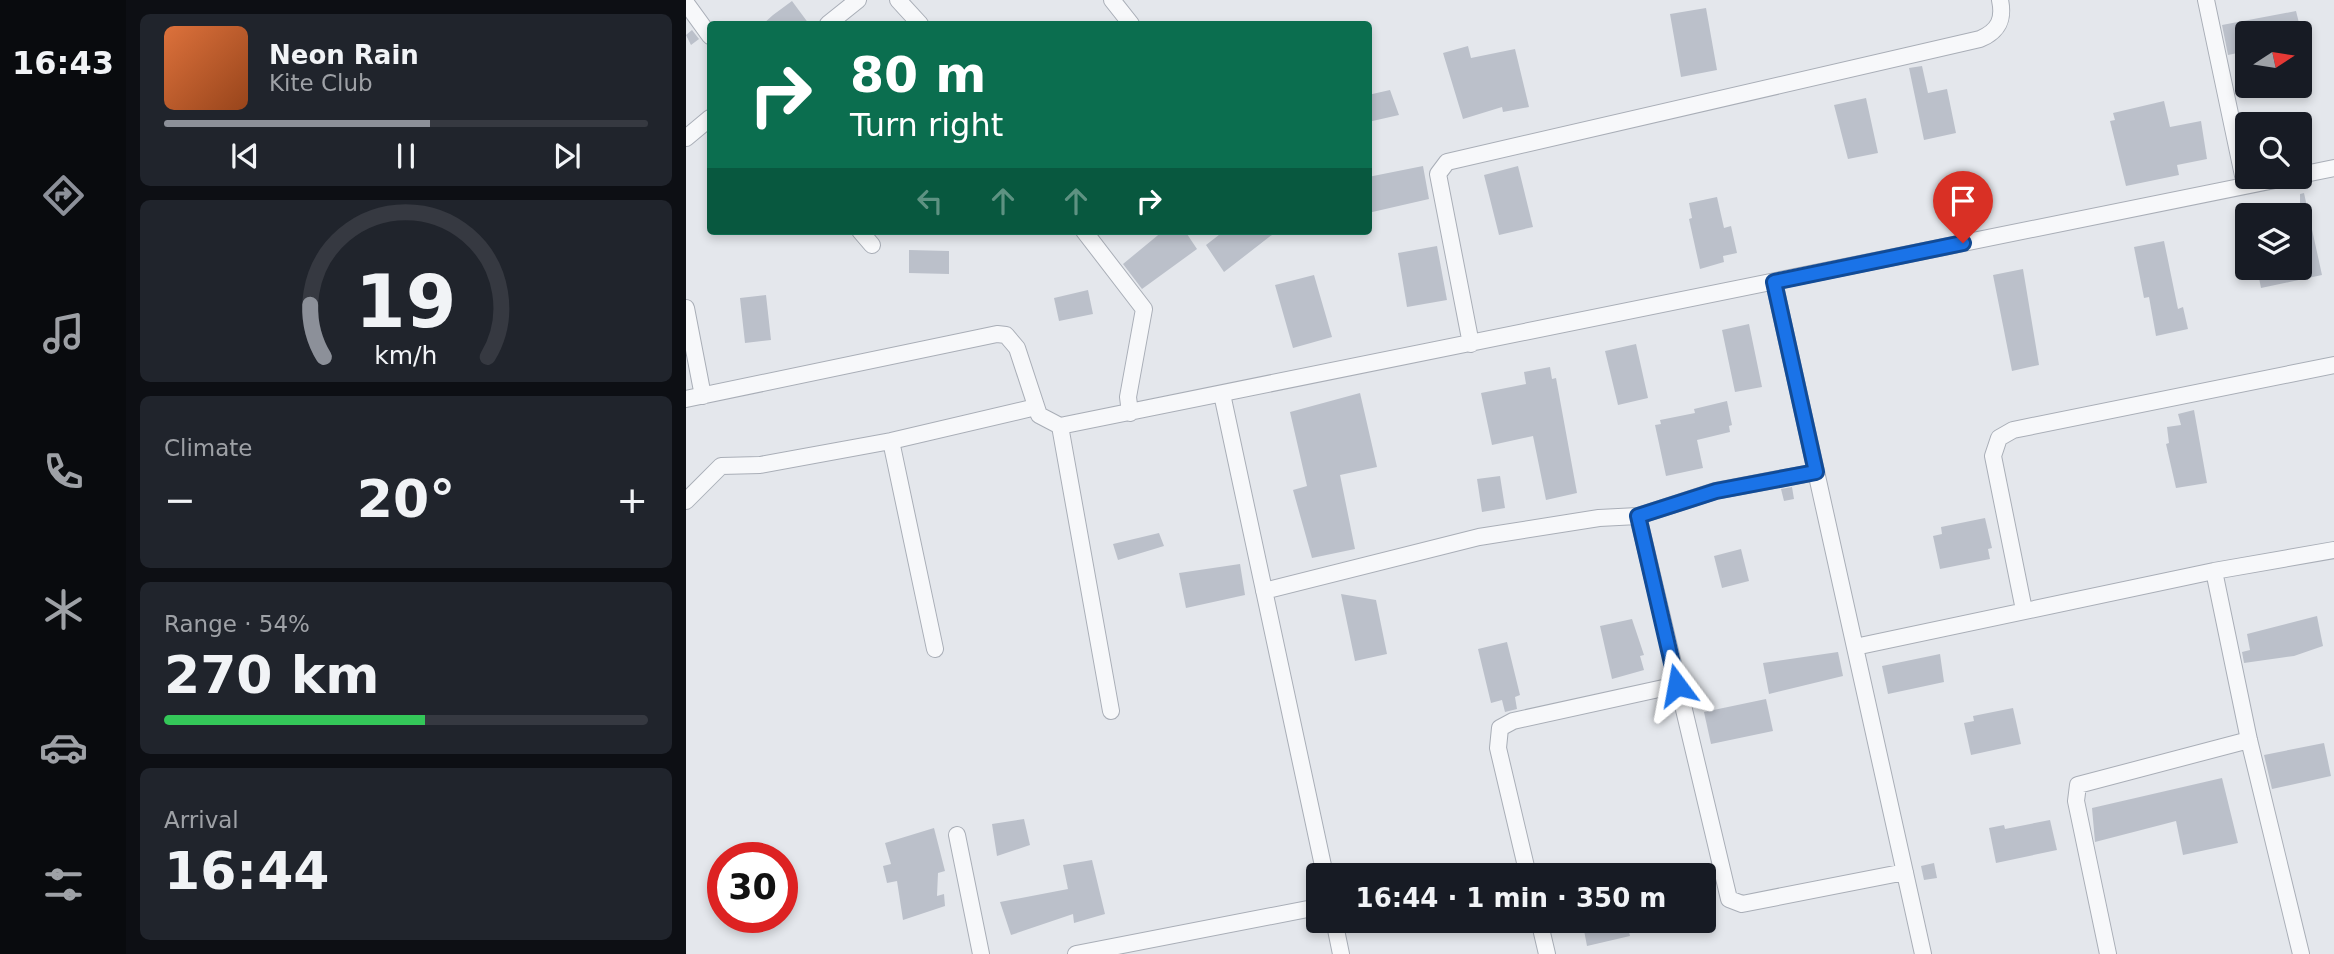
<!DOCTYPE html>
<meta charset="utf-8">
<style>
:root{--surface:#171b24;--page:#20242c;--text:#f1f3f6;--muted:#9ea1a6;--line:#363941;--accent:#8c9099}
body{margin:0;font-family:"DejaVu Sans",sans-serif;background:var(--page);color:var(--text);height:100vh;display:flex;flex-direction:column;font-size:26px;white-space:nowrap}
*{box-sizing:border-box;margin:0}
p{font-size:23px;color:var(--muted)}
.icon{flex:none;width:38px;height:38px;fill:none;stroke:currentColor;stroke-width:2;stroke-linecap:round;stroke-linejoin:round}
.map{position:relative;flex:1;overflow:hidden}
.details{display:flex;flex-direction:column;gap:14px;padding:14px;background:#0d0f14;width:560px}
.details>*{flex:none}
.top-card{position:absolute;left:21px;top:21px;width:665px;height:214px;border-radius:7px;box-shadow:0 4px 10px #0003;background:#0b6e4f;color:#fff;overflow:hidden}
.needle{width:46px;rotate:78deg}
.tools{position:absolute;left:1549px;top:21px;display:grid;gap:14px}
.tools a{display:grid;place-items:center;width:77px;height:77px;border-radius:7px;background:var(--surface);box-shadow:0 4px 10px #0003;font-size:35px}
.speed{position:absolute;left:21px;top:842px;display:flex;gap:14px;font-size:35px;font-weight:700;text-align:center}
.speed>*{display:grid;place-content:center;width:91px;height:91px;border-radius:50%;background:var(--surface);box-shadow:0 4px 10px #0003;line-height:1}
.speed .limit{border:10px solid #d22;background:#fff;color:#111}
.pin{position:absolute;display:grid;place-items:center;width:60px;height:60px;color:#fff;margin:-72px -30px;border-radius:50% 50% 50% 0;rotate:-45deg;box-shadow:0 0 7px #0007}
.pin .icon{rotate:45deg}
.me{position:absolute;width:77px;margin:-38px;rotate:347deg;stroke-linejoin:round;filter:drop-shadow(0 0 5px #0008)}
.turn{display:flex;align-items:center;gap:24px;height:147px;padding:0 28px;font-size:32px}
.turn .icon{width:91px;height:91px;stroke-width:2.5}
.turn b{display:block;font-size:49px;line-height:60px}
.lanes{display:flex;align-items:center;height:66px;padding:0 28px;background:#0003;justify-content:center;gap:35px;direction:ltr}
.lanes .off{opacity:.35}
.big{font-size:52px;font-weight:700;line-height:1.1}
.details .card{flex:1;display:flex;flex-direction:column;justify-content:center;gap:10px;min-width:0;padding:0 24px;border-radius:10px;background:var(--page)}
.details .dial{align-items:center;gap:0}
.dial svg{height:182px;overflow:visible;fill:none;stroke:var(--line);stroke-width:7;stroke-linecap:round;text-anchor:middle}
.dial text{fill:var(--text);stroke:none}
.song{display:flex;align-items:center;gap:21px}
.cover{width:84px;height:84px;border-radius:10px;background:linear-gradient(135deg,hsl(20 70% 55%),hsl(20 70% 35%))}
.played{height:7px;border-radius:4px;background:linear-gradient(90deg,var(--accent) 55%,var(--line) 55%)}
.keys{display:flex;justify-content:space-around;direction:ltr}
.heat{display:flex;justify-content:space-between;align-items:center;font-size:38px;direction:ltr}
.charge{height:10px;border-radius:5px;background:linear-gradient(90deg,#34c759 54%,var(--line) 0)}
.trip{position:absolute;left:620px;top:863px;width:410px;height:70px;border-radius:7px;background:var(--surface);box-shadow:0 4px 10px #0003;font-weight:700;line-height:70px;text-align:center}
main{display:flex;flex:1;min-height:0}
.tabs{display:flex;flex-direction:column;width:126px;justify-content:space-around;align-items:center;background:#090b0e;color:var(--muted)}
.tabs .icon{width:49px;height:49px}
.tabs .current{color:var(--accent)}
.tabs b{font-size:32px;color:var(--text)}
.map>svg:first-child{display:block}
</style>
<main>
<nav class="tabs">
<b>16:43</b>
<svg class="icon current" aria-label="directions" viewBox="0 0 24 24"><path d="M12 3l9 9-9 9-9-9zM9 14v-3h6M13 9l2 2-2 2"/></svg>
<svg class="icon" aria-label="music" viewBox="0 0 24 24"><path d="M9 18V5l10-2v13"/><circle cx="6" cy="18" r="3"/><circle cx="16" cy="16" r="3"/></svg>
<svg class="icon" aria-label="phone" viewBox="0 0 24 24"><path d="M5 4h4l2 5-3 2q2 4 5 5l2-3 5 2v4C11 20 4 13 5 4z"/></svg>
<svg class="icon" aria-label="climate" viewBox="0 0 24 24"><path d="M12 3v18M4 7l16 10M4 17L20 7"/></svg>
<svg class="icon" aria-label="car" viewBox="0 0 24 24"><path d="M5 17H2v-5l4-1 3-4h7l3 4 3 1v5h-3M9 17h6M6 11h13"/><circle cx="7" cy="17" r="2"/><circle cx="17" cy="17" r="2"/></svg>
<svg class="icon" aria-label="filters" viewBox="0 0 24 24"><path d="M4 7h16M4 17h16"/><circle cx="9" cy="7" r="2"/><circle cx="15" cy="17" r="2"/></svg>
</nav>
<section class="details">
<div class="card">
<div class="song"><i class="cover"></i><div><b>Neon Rain</b><p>Kite Club</p></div></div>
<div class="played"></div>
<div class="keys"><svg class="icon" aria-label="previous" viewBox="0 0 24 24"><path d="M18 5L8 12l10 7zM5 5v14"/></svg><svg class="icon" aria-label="pause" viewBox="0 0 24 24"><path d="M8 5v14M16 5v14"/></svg><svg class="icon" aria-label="next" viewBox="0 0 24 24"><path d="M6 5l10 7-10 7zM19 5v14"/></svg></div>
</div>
<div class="card dial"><svg viewBox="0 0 100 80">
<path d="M14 69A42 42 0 1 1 86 69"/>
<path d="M14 69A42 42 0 0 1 8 46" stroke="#8c9099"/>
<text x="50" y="56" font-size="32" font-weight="700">19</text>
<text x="50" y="72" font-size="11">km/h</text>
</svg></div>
<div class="card"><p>Climate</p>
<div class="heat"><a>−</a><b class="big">20°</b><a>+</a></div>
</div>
<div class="card"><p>Range · 54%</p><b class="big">270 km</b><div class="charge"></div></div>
<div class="card"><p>Arrival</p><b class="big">16:44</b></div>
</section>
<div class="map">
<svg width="1648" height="954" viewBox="0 0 1648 954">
<rect width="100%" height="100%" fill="#e4e7ec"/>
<path fill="#bbc0ca" d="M106,1L123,24H77L87,15Z
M1020,8L1031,70L995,77L984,14Z
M1610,11L1615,31L1561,33V51L1542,55L1536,25Z
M6,30L13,39L5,45L0,35Z
M782,46L785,58L829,49L843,107L817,112L816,107L777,119L757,53Z
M1236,66L1242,93L1261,89L1270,133L1238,140L1223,68Z
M704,90L713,115L682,122V95Z
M1180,98L1192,153L1162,159L1148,105Z
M1478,101L1484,127L1515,121L1521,159L1491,165L1493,175L1440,186L1424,121L1429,120L1427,113Z
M737,166L743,199L682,213V177Z
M832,166L847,227L813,235L798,175Z
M1618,193L1636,275L1575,288L1571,268H1614V194Z
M1031,197L1038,228L1045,226L1051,253L1037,256L1038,262L1014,269L1003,219L1006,218L1003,203Z
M477,231H499L511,249L456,289L437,264Z
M538,231H591L538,272L520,245Z
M1478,241L1492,309L1497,307L1502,329L1470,336L1463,297L1458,298L1448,247Z
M751,246L761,300L721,307L712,253Z
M223,250L263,251V274L223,273Z
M1337,269L1353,365L1326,371L1307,275Z
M628,275L646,337L607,348L589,285Z
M402,290L407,314L373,321L368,298Z
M80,295L85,340L59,343L54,298Z
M1063,324L1076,387L1049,392L1036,330Z
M950,344L962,398L932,405L919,351Z
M864,367L866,379L870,378L891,493L860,500L847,436L806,445L795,393L840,384L838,372Z
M674,393L691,467L654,475L669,549L626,558L607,490L621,486L604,412Z
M1041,401L1046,425L1043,426L1044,432L1011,440L1017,468L980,476L969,425L975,424L974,420L1009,413L1008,409Z
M1508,410L1521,483L1490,488L1480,444L1483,443L1481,427L1495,425L1492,414Z
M814,476L819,508L796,512L791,479Z
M1106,487L1108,499L1098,501L1095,489Z
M1299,518L1306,548L1302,549L1304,559L1254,569L1247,536L1256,534L1255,527Z
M473,533L478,546L432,560L427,544Z
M1055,549L1063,581L1036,588L1028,556Z
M554,564L559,595L500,608L493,573Z
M655,594L690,600L701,654L669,661Z
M1631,616L1637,646L1608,656L1558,663L1556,652L1564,650L1561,634Z
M946,619L958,655L954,656L958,670L926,679L914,626Z
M821,642L834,695L829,697L831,709L819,712L816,700L805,703L792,649Z
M1152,652L1157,676L1083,694L1077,663Z
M1254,654L1258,682L1202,694L1196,666Z
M1080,699L1087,731L1025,744L1018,712Z
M1327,708L1335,744L1285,755L1278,723L1288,721L1287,716Z
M1638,743L1645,776L1586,789L1578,755Z
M1536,778L1552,843L1497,855L1490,821L1409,842L1406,808Z
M338,819L344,845L311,856L306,824Z
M1364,820L1371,850L1310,863L1303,828L1318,825L1319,829Z
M248,828L259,871L252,873L251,896L258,894L259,906L217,920L211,881L201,883L197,866L205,864L199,843Z
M406,860L419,914L388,923L387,914L325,935L314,902L382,889L377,865Z
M1248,863L1251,878L1238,880L1235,866Z
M896,920H940L944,936L901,946Z"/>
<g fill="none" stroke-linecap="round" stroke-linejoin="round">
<g stroke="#a9aeb7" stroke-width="18">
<path id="street" d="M212,0L234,24
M426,0L445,24
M1520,0L1559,185
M0,3L24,36
M142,24L172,0
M0,138L24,118
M1614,175L1648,168
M174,231L186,245
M398,231L458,309L442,397L444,413
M1088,282L1237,954
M0,308L17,396
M785,344L752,174L761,162L1294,39C1313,31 1318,19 1314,0
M536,394L639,875
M0,399L311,334L320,335L331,348L353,415L374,426L1603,177
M374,426L425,711
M205,441L249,649
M0,501L35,466L74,465L205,441L350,407
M952,516L1029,491L1130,472
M1528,571L1563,740L1615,954
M578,591L793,537L913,518L952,516L1043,899L1056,904L1219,872
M1338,610L1307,456L1313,438L1327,430L1648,365
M1169,647L1528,571L1648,550
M271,835L295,954
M842,875L812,748L814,728L827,721L991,685
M648,920L655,954
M853,920L861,954
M390,954L632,907
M1422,954L1390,801L1392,785L1563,740"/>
</g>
<use href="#street" stroke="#f7f8fa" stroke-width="16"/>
</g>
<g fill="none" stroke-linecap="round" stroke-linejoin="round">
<g stroke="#114b97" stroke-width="18">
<path id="route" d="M991,685L952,516L1030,491L1130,472L1088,282L1277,243"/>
</g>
<use href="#route" stroke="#1a73e8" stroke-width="12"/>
</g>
</svg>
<div class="tools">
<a><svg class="needle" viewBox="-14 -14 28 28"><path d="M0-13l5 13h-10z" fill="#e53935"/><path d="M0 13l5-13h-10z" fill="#9ea1a6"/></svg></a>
<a><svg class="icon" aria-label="search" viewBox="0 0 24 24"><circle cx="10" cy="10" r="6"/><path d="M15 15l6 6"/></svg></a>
<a><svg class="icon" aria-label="layers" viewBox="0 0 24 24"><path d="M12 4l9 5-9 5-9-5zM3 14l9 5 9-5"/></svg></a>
</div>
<div class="speed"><div class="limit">30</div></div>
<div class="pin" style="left:1277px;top:243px;background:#d93025"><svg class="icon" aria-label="arrive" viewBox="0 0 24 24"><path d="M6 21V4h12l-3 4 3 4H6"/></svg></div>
<svg class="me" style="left:991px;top:685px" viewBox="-20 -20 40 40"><path d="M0-17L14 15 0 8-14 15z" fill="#1a73e8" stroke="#fff" stroke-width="4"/></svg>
<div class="trip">16:44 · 1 min · 350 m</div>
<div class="top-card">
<div class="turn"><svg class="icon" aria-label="right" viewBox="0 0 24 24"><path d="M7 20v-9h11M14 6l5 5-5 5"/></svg><div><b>80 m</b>Turn right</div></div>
<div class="lanes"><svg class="icon off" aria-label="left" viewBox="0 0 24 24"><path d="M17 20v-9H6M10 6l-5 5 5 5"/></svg><svg class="icon off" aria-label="ahead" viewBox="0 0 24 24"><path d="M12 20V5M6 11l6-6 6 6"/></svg><svg class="icon off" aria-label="ahead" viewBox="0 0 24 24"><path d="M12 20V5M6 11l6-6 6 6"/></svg><svg class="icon" aria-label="right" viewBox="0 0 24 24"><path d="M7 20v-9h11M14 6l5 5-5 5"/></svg></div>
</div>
</div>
</main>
